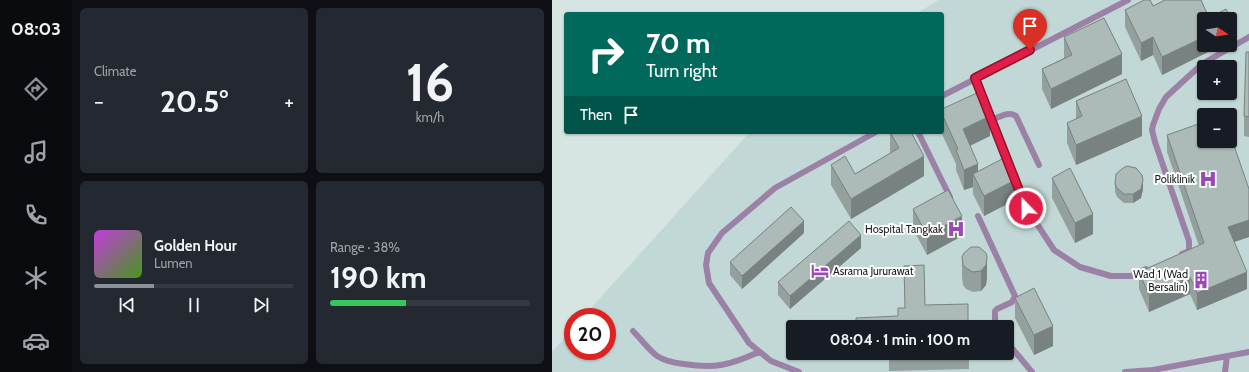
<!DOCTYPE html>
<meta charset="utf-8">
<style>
:root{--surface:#171b24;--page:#242831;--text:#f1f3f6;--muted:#9ea1a6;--line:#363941;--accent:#8c9099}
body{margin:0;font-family:Cabin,sans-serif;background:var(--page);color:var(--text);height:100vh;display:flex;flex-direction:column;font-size:15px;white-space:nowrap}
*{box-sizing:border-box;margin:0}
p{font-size:13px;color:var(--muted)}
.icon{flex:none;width:22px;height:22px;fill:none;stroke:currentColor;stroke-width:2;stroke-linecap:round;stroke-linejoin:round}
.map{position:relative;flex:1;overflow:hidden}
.panel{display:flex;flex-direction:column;gap:8px;padding:8px;background:#0d0f14;width:480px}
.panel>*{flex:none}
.hud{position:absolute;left:12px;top:12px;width:380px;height:122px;border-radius:4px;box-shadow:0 1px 3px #0004;background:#00695c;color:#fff;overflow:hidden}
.needle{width:26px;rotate:102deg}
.fabs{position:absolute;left:645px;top:12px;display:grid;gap:8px}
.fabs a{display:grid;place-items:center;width:40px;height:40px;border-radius:4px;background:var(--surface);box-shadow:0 1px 3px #0004;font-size:20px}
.speed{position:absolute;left:12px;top:308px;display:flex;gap:8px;font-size:20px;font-weight:700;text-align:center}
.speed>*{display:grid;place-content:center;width:52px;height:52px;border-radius:50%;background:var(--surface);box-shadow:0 1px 3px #0004;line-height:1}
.speed .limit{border:6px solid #d22;background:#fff;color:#111}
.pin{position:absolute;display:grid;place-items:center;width:34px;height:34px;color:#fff;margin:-41px -17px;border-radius:50% 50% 50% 0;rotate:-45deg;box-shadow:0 0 4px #0007}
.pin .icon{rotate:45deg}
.me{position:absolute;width:44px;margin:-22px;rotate:338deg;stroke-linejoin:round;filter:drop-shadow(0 0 3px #0008)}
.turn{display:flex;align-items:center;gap:14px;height:84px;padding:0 16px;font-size:18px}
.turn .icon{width:52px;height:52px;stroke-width:2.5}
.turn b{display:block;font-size:28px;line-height:34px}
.then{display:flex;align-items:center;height:38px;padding:0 16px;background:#0003;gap:8px;font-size:15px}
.big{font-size:30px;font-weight:700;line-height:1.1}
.panel .widget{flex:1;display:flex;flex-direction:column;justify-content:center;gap:6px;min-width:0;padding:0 14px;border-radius:6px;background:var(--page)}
.panel .dial{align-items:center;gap:0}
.dial b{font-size:52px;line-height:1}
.song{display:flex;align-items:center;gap:12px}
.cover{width:48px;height:48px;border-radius:6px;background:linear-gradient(135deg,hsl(290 70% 55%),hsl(100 70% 35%))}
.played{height:4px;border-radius:2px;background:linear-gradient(90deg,var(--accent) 30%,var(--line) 30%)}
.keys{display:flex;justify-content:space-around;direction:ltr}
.heat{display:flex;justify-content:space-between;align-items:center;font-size:22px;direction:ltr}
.charge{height:6px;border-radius:3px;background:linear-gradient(90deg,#34c759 38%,var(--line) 0)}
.panel .tiles{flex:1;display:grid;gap:8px;grid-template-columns:repeat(2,1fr)}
.trip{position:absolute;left:234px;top:320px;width:228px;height:40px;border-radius:4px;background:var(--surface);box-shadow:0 1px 3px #0004;font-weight:700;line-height:40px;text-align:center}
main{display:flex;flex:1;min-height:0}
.tab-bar{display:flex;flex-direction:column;width:72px;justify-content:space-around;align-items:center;background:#090b0e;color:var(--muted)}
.tab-bar .icon{width:28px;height:28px}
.tab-bar .current{color:var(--accent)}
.tab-bar b{font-size:18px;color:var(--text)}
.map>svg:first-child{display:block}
</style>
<main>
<nav class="tab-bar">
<b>08:03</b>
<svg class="icon current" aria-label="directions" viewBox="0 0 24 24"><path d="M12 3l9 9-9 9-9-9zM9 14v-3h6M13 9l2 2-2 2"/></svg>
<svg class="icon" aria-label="music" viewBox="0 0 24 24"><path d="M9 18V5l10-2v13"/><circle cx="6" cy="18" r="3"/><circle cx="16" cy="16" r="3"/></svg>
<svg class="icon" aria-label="phone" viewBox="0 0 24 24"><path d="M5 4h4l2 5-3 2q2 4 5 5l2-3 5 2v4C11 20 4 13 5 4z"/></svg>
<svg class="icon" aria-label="climate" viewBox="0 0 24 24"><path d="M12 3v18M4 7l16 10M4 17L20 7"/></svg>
<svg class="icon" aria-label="car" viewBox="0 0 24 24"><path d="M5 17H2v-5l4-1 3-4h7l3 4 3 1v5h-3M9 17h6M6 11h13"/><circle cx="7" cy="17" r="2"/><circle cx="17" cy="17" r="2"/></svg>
</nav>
<section class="panel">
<div class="tiles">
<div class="widget"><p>Climate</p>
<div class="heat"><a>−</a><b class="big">20.5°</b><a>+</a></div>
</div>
<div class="widget dial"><b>16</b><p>km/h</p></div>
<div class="widget">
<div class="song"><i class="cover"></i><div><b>Golden Hour</b><p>Lumen</p></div></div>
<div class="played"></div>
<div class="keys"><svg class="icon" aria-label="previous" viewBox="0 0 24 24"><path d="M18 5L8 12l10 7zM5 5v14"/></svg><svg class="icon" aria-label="pause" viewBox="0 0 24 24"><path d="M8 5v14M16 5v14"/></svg><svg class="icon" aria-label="next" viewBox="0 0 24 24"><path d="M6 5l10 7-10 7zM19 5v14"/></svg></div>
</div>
<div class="widget"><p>Range · 38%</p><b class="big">190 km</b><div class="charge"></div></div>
</div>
</section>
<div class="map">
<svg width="697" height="372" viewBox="0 0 697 372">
<rect width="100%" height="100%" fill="#d6e4e2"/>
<path fill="#c2d8d6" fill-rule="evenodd" d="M387,0H697V372H0V352L21,329V351H55V317H31L198,132H390V14H364ZM652,19H678V45H652ZM652,67H678V93H652ZM652,115H678V141H652ZM241,327H455V353H241Z"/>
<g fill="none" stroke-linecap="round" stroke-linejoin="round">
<path stroke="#9b81a5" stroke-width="6" d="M423,78L474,207L502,250L528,267L559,276H579L594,269
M390,96L576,0
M439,120C448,117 456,111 464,116L487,165
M366,132L398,197
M426,216L463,296L460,302L445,309L443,311V327
M630,254L637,251V241L603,142L600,130L601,125L607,109L614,97L650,64L697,37
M81,331C89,339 96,349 105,356C113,361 122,363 132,364C163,369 178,365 207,352
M455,344L459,347L480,372
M247,372L219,361L197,343L157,283L154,265L156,253L170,233L223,188L324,132
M573,372L601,370L697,352
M673,372L675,356"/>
</g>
<path fill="#94a09e" d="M592,0H598L601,6L613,0H649L657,18L674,9L681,22V40L678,41V19H652V45H670L610,75L601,55L589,61L573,27V10Z
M512,37L570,74L499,109L490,89V69L512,58Z
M697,52V137L692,136V116Z
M524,101L590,136L524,165L515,143V123L524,119Z
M390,109L438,136L418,146L426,171L463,200L432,216L421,194V187L412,190L404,170V164L389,132H390Z
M338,132L372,176L299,219L279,185V165L303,174L338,153Z
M615,135L697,189V237L682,242L695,289L645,310L638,294L597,312L587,289V272L647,246L615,152Z
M500,178L541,234L523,243L500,198Z
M563,184L591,189L589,198L581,203H572L565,197L563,192Z
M361,209L410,236L375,255L361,229Z
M252,233L190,289L178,275V262Z
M309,248L238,309L226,295V282Z
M412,253L435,277L434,285L429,291L421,292L414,289L411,285L410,277V257Z
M463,298L501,346L482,355L463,318Z
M304,353H417V369L337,371V359L304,360Z"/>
<path fill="#788281" d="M681,22V40L678,41V24Z
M601,37V55L589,61V43Z
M652,37V45H670L610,75V57Z
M570,54V74L499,109V89Z
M438,116V136L411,149V129Z
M590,116V136L524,165V145Z
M372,156V176L299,219V199Z
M426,164V184L421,174V187L412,190V170Z
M463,180V200L432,216V196Z
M591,180V189L589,198L581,203V194Z
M541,214V234L523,243V223Z
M410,216V236L375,255V235Z
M697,220V237L676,244V227Z
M252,221V233L190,289V276Z
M309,235V248L238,309V296Z
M435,257V277L434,285L429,291V271Z
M695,272V289L645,310V293Z
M638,277V294L597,312V295Z
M501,326V346L482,355V335Z"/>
<path fill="#acbab8" stroke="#788281" d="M592,0H598L601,6L613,0H649L657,18L674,9L681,22L678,24V19H652V37L610,57L601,37L589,43L573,10Z
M552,18L570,54L499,89L490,69L520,55L512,37Z
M694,52H697V117L692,116Z
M574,79L590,116L524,145L515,123L530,116L524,101Z
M427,92L438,116L411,129L426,164L412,170L404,150L406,149L390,114V109Z
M652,122V141H678V134L697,189V220L676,227L695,272L645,293L638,277L597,295L587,272L652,243L615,135Z
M338,132H359L372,156L299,199L279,165L293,156L303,174L347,148Z
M452,158L463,180L432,196L421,174Z
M575,166L584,168L590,175L591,180L589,189L581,194H572L565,188L563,184L564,174L571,168Z
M518,168L541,214L523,223L500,178Z
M396,190L410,216L375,235L361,209Z
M239,207L252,221L190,276L178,262Z
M297,221L309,235L238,296L226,282Z
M419,247H427L434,253L435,257L434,265L429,271L421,272L414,268L411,265L410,257L412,253Z
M372,265L373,305L416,304V327H304V318L346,316V308H353L352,266Z
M482,288L501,326L482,335L463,298Z"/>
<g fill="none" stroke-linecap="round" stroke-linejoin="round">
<g stroke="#92132f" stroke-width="10">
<path id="route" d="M474,208L423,78L478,50"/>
</g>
<use href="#route" stroke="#e11d48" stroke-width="7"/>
</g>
<defs>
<g id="hospital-bare" transform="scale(1.38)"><path d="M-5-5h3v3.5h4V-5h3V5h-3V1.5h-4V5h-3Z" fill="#9c49b8" stroke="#fff" stroke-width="2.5" paint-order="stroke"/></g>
<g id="hotel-bare" transform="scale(1.38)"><path d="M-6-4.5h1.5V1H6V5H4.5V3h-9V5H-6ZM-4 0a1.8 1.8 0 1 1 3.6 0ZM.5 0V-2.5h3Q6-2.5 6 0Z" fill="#9c49b8" stroke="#fff" stroke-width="2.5" paint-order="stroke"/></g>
<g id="building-bare" transform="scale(1.38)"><path d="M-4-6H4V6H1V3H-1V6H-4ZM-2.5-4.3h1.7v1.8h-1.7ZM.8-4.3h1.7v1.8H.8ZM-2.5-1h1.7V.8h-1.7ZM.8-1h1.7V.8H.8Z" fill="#9c49b8" stroke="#fff" stroke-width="2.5" paint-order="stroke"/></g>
</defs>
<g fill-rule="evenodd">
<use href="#hospital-bare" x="656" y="179"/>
<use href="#hospital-bare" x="404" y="229"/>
<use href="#hotel-bare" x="268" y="271"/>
<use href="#building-bare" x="649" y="280"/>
</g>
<g text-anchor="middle" stroke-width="4" stroke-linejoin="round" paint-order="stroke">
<g font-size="11" fill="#171c1b" stroke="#fff" text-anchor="end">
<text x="643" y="183">Poliklinik</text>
<text x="391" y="233">Hospital Tangkak</text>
<text x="281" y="275" text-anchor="start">Asrama Jururawat</text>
<text x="636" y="278">Wad 1 (Wad<tspan x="636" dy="13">Bersalin)</tspan></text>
</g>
</g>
</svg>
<div class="fabs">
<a><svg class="needle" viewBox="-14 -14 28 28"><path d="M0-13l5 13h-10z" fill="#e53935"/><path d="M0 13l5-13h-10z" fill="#9ea1a6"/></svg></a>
<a>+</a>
<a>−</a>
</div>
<div class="speed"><div class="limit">20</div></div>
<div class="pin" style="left:478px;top:50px;background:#d93025"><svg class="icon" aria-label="arrive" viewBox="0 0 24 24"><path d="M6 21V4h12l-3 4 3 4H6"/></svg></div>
<svg class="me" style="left:474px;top:208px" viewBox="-20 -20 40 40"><circle r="17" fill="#e11d48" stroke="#fff" stroke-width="3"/><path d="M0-11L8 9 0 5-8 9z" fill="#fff"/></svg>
<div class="trip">08:04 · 1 min · 100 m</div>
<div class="hud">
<div class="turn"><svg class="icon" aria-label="right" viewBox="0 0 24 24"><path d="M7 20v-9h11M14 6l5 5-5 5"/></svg><div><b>70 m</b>Turn right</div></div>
<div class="then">Then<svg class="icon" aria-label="arrive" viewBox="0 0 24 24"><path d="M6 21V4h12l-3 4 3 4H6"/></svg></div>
</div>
</div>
</main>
